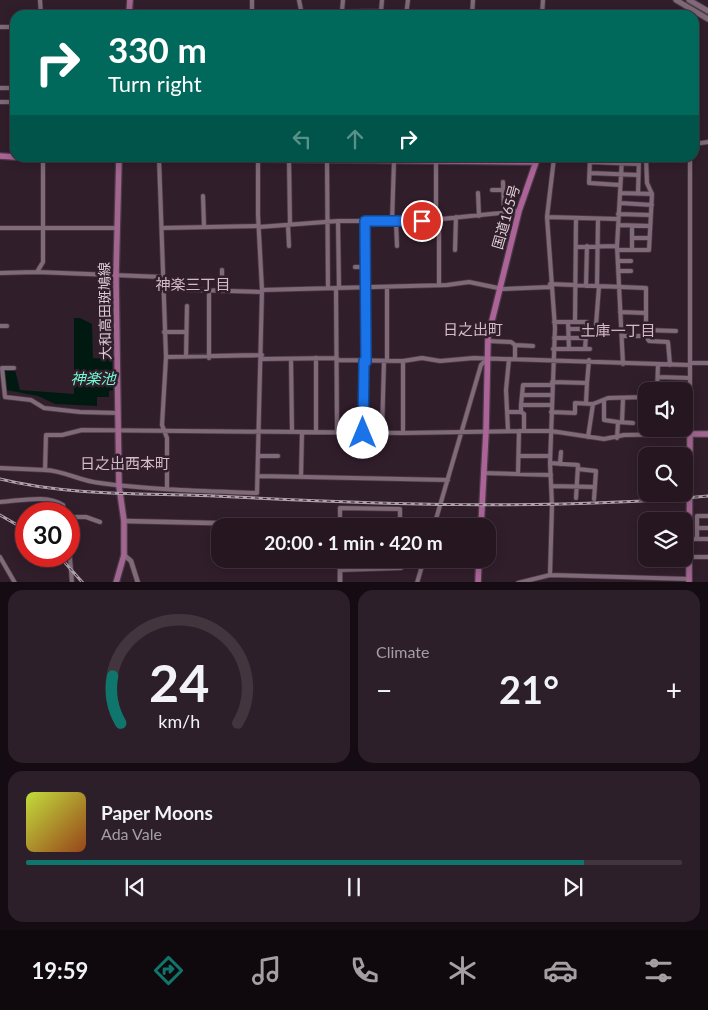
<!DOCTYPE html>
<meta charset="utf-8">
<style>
:root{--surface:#251620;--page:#2d1f29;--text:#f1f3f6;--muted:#a39fa5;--line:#42353e;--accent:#0f766e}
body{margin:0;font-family:Lato,"Noto Sans JP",sans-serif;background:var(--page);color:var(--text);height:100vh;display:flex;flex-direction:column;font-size:19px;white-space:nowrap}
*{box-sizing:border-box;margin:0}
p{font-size:16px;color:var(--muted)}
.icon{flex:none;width:28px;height:28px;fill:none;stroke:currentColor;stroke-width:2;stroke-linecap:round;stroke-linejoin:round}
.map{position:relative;height:582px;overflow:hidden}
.details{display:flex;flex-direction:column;gap:8px;padding:8px;background:#140c12;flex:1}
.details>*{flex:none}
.hud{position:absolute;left:10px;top:10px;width:689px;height:152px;border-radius:15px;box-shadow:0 2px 12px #0003,0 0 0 1px var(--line);background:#00695c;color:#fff;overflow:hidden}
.buttons{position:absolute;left:638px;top:382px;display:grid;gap:10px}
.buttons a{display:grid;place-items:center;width:55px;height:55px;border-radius:10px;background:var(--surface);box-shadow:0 2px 12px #0003,0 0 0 1px var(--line);font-size:25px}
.speed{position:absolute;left:15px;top:502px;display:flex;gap:10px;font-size:25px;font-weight:700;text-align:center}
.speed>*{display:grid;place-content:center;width:65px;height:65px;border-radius:50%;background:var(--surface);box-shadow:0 2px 12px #0003,0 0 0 1px var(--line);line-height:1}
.speed .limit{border:8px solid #d22;background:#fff;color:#111}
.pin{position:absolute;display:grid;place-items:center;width:42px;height:42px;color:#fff;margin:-21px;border:2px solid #fff;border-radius:50%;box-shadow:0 1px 5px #0007}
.me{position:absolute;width:55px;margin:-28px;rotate:0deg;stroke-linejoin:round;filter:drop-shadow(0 0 4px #0008)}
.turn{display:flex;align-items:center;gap:18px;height:105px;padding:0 15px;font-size:22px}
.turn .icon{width:65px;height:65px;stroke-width:2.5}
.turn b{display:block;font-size:35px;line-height:42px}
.lanes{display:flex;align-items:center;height:48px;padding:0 15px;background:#0003;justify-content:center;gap:25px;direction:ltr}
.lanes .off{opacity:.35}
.big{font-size:38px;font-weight:700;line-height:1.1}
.details .card{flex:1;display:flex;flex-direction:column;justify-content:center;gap:8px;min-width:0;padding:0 18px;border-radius:15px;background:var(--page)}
.details .dial{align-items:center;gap:0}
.dial svg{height:130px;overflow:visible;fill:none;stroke:var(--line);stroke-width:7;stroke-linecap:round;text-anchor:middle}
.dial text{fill:var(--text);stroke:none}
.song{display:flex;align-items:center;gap:15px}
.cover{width:60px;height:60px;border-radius:8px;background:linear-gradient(135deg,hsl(70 70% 55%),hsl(20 70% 35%))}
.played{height:5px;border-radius:2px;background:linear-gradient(90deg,var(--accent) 85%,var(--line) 85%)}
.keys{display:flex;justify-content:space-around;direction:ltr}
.heat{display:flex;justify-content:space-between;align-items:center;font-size:28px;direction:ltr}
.details .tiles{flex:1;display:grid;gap:8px;grid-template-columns:1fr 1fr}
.card:last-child{grid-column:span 2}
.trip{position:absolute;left:211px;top:518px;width:285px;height:50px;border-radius:15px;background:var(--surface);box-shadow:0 2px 12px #0003,0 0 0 1px var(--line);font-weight:700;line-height:50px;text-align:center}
.menu{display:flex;height:80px;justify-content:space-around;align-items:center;background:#0f090d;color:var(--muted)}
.menu .icon{width:35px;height:35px}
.menu .on{color:var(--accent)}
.menu b{font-size:22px;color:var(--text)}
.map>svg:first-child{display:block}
</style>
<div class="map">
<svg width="708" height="583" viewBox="0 0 708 583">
<rect width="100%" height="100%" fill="#311e2b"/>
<path fill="#001a12" d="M74,318H80L92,324L93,358L112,359L113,390L109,391V397H97V406L55,404L38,396L6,390L4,370H15L20,390L74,394Z"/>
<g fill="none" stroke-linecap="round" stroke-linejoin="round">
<g stroke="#4b3b47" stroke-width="5.5">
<path id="minor" d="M40,0L41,15
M252,0V15
M299,0L302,15
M382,0L381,11L385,15
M342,11L343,0
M252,13L266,15
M332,15V12L381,11
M406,15L408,0
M472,15L473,0
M542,15L543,0
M0,27H15
M0,88H15
M0,102H15
M694,144L708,142
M159,158L166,357L162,425L167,438V489
M258,158V215L262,290L257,493C204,491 152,490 100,483C79,481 66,471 45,470L46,435H62L82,430L403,433L519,431H551L604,439L624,435L690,434V158
M590,158L589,183L620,185
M622,158L617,246L623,364
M289,159L290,225
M327,159L328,288
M590,162L639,164
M590,173L638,175
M503,182L504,213
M492,190H503
M478,193L479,216
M620,193L652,194
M638,194L639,158
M203,196L204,226
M620,203L652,205
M618,214L650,215
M547,217L618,219
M436,219V161
M439,219V285
M338,221L339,288
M365,221L366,362
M396,221L397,246
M392,222L394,161
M288,225L289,246
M618,225L650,226
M259,227L338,221H422L519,211
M0,228H117
M162,228L259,226
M632,238H649
M576,247L617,246
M455,250L456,217
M618,250H649L652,194L647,183L646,158
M632,250V226
M618,261H631
M355,267H366
M222,270V290
M618,271H631
M37,272L43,262V158
M0,273L37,272L163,277
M550,284L646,288V336L649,341L668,342L670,365
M586,286L587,246
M597,286L598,219
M336,288L337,432
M163,289L262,292
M262,290L447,285L469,282L503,289L551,287
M620,312L646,313
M554,322H587L585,349
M568,322L569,349
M575,322L576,218
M596,325L599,286
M0,326H7
M569,329H586
M646,330L676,331
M164,332H186
M622,336H646
M554,338H586
M488,341L511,342L515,345V359
M515,345L533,346
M553,349H590
M166,357L262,355
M186,357L187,306
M209,358V290
M316,358V432
M262,359L337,358
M291,359L292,432
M337,360L403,361L422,358L440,361L474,358L689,365
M387,361V287
M690,363H708
M14,368H2L5,397L31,400L44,408L80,412L118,413
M658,377L689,378
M552,382L587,383L586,403
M587,383L589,360
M658,388L689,389
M657,391L658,365
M523,395H552
M604,400V420L618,422
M521,405V412L524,414V431
M551,405H521L523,385H552
M508,412H521
M551,412L575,413V403L593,404L608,398L646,397
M622,422L623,399
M508,431L506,390L509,359
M363,433V361
M382,433L384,361
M403,433V361
M588,437L593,404
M617,438L618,422L633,423
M259,456H278
M519,456H550
M550,463L578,465L576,498
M560,464L561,452
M0,468L45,470
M578,469L596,471L594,499
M483,473L551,475
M518,474L519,431
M259,476L448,480
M301,477L302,432
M551,486L595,487
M0,502C20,501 46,494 63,505L65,514
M697,516H708
M69,517H86L100,522
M340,525V508L400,509V526
M434,526L481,365L487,359
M697,528H708
M690,539H708
M697,539V516
M69,545L72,583
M0,557L15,583
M690,557H708
M340,570L401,568V559
M550,575L552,505L550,463L555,328L547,217L554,158
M417,583L424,559
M518,583L550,575L690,579"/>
</g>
<g stroke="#4b3b47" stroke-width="6">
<path id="tertiary" d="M124,521L340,526
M124,555L131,561L138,583
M340,559V583"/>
</g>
<g stroke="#4b3b47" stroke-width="7">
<path id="secondary" d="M676,0L708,19
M689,0L708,11"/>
</g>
<g stroke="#4b3b47" stroke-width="8">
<path id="primary" d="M129,15L130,0
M116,583L124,555V521L119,486L116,276L119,158
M689,583L690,434H708"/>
</g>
<g stroke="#4b3b47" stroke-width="8">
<path id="trunk" d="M0,156L15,157
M168,158L536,162L519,211L488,337L486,432L481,526
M478,583L479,559"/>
</g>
<use href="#minor" stroke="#806978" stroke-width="4"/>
<use href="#tertiary" stroke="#806978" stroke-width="4.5"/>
<use href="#secondary" stroke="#806978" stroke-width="5"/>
<use href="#primary" stroke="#a16590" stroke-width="5.5"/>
<use href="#trunk" stroke="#ac6498" stroke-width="5.5"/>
<g stroke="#afa1ab" stroke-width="3">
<path id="rail" d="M0,479C68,496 145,493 214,496C378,504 544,511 708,496
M0,515L26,530
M59,556L83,583"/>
</g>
<use href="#rail" stroke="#311e2b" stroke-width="1" stroke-dasharray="4" stroke-linecap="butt"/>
</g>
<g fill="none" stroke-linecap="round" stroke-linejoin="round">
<g stroke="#114b97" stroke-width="12">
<path id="route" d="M363,433L364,361L366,362L365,221H422"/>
</g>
<use href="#route" stroke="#1a73e8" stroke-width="9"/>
</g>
<g text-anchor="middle" stroke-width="5" stroke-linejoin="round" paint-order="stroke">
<g font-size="14" fill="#dbced7" stroke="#311e2b">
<text transform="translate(506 217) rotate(-74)" y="5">国道165号</text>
<text transform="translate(105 311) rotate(-91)" y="5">大和高田斑鳩線</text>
</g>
<g font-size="15" fill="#d4bacb" stroke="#311e2b">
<text x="193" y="290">神楽三丁目</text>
<text x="473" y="335">日之出町</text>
<text x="618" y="336">土庫一丁目</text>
<text x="125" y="469">日之出西本町</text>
</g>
<g font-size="15" font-style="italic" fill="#6ffad5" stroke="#311e2b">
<text x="93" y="384">神楽池</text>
</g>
</g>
</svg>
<div class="buttons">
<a><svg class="icon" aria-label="sound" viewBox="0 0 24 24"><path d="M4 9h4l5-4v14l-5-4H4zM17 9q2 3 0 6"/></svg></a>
<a><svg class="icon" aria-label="search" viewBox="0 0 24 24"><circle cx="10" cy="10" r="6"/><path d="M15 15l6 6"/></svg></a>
<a><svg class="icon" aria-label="layers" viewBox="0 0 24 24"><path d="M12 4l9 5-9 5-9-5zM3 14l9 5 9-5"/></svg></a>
</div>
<div class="speed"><div class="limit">30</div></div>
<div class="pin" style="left:422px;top:221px;background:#d93025"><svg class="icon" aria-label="arrive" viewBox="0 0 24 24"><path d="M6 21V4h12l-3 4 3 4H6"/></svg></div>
<svg class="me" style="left:363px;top:433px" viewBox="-20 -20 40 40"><circle r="19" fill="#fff"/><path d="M0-13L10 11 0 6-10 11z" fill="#1a73e8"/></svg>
<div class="trip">20:00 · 1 min · 420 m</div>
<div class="hud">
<div class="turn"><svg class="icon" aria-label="right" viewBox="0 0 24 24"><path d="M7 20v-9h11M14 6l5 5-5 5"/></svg><div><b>330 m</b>Turn right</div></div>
<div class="lanes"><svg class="icon off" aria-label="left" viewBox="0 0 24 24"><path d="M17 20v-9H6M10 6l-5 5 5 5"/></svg><svg class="icon off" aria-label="ahead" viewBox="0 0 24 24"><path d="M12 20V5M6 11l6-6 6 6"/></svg><svg class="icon" aria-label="right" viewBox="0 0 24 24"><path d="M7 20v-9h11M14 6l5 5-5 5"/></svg></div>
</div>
</div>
<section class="details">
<div class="tiles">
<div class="card dial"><svg viewBox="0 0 100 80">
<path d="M14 69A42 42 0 1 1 86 69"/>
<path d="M14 69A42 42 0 0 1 9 40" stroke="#0f766e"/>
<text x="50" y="56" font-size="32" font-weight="700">24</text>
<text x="50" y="72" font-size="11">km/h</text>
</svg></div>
<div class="card"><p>Climate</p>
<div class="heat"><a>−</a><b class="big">21°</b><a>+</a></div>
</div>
<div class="card">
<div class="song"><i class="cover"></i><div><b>Paper Moons</b><p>Ada Vale</p></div></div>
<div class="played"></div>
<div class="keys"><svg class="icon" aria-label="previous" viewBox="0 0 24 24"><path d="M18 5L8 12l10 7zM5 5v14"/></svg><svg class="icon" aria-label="pause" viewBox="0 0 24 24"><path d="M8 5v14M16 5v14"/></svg><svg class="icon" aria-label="next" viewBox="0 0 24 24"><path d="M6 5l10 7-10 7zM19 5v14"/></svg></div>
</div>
</div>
</section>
<nav class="menu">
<b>19:59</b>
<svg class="icon on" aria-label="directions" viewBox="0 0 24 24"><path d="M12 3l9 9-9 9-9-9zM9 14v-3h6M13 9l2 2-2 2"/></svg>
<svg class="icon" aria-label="music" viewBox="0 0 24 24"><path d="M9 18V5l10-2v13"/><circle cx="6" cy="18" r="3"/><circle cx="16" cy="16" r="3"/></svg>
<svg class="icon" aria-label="phone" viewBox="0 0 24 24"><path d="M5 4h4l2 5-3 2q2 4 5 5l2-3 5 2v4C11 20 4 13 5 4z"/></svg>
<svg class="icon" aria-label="climate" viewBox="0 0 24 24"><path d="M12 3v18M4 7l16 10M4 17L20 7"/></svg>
<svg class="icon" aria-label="car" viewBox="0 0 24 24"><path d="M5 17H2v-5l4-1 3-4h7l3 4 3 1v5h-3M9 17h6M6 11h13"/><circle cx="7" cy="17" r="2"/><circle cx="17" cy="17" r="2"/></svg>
<svg class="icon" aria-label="filters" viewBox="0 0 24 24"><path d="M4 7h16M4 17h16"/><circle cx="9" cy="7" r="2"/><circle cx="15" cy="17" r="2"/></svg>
</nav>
